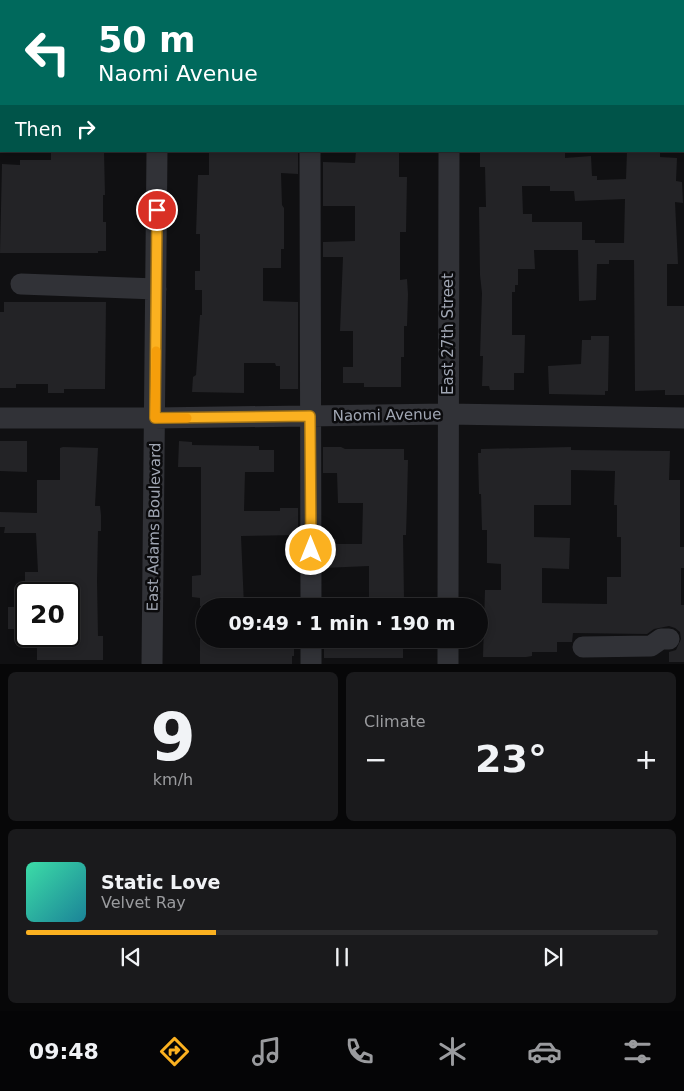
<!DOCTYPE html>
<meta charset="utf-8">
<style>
:root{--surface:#0c0c0e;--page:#1a1a1c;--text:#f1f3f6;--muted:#9a9b9e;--line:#2c2c2e;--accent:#fbb120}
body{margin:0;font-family:"DejaVu Sans",sans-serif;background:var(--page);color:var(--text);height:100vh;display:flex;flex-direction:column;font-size:19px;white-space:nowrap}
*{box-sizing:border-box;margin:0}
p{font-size:16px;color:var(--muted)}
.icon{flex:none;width:28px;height:28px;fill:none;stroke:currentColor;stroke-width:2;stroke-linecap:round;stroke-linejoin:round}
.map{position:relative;height:664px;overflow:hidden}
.details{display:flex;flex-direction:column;gap:8px;padding:8px;background:#070708;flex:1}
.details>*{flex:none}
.banner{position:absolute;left:0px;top:0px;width:685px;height:152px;box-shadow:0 2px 8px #0003,0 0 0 1px var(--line);background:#00695c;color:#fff;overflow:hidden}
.speed{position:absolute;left:15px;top:582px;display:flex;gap:10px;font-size:25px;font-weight:700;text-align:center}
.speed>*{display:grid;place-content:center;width:65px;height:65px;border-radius:50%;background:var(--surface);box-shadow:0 2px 8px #0003,0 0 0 1px var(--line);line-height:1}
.speed .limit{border:2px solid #111;border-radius:8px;background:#fff;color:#111}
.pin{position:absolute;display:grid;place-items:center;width:42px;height:42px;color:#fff;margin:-21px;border:2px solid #fff;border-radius:50%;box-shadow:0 1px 5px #0007}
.me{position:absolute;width:55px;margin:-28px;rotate:0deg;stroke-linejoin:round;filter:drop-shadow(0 0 4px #0008)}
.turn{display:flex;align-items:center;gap:18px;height:105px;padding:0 15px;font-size:22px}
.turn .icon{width:65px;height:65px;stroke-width:2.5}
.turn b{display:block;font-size:35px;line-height:42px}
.then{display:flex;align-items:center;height:48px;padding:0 15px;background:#0003;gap:10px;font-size:19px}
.big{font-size:38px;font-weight:600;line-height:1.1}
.details .card{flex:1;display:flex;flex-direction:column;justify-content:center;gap:8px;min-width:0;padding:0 18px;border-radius:8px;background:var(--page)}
.details .dial{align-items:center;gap:0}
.dial b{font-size:65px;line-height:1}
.song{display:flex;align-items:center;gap:15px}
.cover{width:60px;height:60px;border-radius:8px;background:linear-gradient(135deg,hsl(160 70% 55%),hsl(190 70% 35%))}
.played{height:5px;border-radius:2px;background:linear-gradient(90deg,var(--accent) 30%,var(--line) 30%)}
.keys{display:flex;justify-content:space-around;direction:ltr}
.heat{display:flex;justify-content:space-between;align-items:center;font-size:28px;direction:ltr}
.details .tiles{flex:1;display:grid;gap:8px;grid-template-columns:1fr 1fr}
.card:last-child{grid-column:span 2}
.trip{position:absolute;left:196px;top:598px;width:292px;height:50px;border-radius:25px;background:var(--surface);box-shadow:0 2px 8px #0003,0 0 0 1px var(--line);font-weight:600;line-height:50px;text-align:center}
.menu{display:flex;height:80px;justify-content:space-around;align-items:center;background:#050506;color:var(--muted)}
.menu .icon{width:35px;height:35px}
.menu .on{color:var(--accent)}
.menu b{font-size:22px;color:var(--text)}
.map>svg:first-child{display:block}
</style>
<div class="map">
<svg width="684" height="664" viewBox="0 0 684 664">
<rect width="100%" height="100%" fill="#101012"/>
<path fill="#232326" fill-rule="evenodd" d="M51,151H104L105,195H103V222H106V251H98V253H0L2,164L20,165V160H51Z
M209,151H298V174L281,173L282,205L284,208V249H281V268H263V301L298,302V389H280V366H276L275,363H244V393L192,392L193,377L196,375L200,315H202V290H195V271H200V234H196L198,175H209Z
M356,151H399V177H407L406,232H400V280L407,279L408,294L407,326H404V357H401V387H364V383H343V367H353V331H340L343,257H323V242L355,241V206H323V162L355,163Z
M480,151H561L565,152V158L591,156L592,176H597V180L626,179L627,151H660V157L677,158L676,181L682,182L683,203L675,202L678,264H667V306H684V395H665V390L635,391L634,260H609V264H597L596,300L579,301L578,250H534L535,269H518V285H515V292H512V335H525L524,373H514V390H490L489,386H482L483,356H480L482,293L480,275L479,207H486L485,167H480ZM522,186H550V191H574L575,201L625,199L624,243H595V240H582V222H532V214H523Z
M4,302H106L105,389H64V393H48V384H16V388H0V312H4Z
M591,336H609L608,391H605V395L549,394L548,366L581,364L582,340H591Z
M0,441H27V472L0,471Z
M179,441L192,442V445L259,446V450H274V472H245L244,511H280V508H298V535L241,536L244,606H200V598L192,597V576L201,575V467H178Z
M63,447L98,448L95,506H100L101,515V531H98L97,581L98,636H103V660H37V636H69V594H25V572H38L36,533H4L5,527H0V512L37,513V480H60V448Z
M323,447H341L345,449H404V460H408L407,502L406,535H403L404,599H401V606H369V566L323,568V539H336V544H362L363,503H338L337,473H323Z
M571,447V450L670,451L669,480H680V547H684V568H681V605H684V662H669V652L676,650L681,639L680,632L675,628L669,626L654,629L647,634L573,633L572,642H557V652H532V656L526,657H483L485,590H501V564L487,563V530H482L481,494H479L478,453H481V449ZM571,470L615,471L614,505H617V537H621V577H607V604L542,603V568L569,569L570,538L534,537V505H571Z
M8,607H26V629H8Z
M200,639H294V656H292V664H200Z
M324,639H403V658H324Z"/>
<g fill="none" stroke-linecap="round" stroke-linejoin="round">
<path stroke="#313237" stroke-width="21" d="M309,0V1
M158,1V0
M450,1V0
M0,41L1,9
M310,151L311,606
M21,284L156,289
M0,418H155L447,414L684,418
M448,606L449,151
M311,639V664
M448,639V664
M583,647L651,646L661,639H669
M152,664L157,151"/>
</g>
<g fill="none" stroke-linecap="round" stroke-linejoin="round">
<g stroke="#a37315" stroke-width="12">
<path id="route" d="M157,210L155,418L310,416L311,550"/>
</g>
<use href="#route" stroke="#fbb120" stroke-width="9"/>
<path stroke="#f59e0b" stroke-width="9" d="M156,351L155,418H187"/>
</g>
<g text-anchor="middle" stroke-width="5" stroke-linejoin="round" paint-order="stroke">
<g font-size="15" fill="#a1a7b4" stroke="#0b0b0d">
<text transform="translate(448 334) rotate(-90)" y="5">East 27th Street</text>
<text transform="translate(387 415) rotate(-1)" y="5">Naomi Avenue</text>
<text transform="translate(154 527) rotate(-89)" y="5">East Adams Boulevard</text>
</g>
</g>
</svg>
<div class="speed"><div class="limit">20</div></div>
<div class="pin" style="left:157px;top:210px;background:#d93025"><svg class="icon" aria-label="arrive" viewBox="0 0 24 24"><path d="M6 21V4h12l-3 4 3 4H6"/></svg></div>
<svg class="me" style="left:311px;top:550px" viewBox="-20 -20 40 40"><circle r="17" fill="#fbb120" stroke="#fff" stroke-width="3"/><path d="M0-11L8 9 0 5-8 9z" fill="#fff"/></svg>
<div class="trip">09:49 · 1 min · 190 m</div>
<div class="banner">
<div class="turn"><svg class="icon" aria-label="left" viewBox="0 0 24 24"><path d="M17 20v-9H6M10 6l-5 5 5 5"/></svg><div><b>50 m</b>Naomi Avenue</div></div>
<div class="then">Then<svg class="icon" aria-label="right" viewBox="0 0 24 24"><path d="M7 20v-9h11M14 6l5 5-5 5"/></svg></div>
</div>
</div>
<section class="details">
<div class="tiles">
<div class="card dial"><b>9</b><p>km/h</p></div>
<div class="card"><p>Climate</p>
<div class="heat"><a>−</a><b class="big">23°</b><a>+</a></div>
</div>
<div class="card">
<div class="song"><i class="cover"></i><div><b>Static Love</b><p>Velvet Ray</p></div></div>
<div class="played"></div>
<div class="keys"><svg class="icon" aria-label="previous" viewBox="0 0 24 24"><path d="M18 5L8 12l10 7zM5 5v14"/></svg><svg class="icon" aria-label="pause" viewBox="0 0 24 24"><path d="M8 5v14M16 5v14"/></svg><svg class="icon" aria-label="next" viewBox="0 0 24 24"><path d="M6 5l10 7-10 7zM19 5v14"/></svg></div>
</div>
</div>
</section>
<nav class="menu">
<b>09:48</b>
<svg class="icon on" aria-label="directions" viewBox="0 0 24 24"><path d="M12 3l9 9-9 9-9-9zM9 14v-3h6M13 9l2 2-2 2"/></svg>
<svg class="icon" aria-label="music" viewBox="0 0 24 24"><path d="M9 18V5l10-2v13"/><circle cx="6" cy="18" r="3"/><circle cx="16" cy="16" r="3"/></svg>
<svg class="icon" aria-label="phone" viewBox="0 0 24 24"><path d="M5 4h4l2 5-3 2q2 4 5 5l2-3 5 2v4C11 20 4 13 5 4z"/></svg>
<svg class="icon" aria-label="climate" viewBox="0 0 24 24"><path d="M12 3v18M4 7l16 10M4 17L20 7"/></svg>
<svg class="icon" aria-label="car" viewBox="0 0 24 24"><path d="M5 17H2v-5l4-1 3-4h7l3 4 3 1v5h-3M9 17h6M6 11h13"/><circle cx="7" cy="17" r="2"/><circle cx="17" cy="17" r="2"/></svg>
<svg class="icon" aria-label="filters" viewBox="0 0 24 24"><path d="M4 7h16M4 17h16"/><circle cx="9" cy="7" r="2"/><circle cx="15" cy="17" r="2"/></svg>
</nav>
